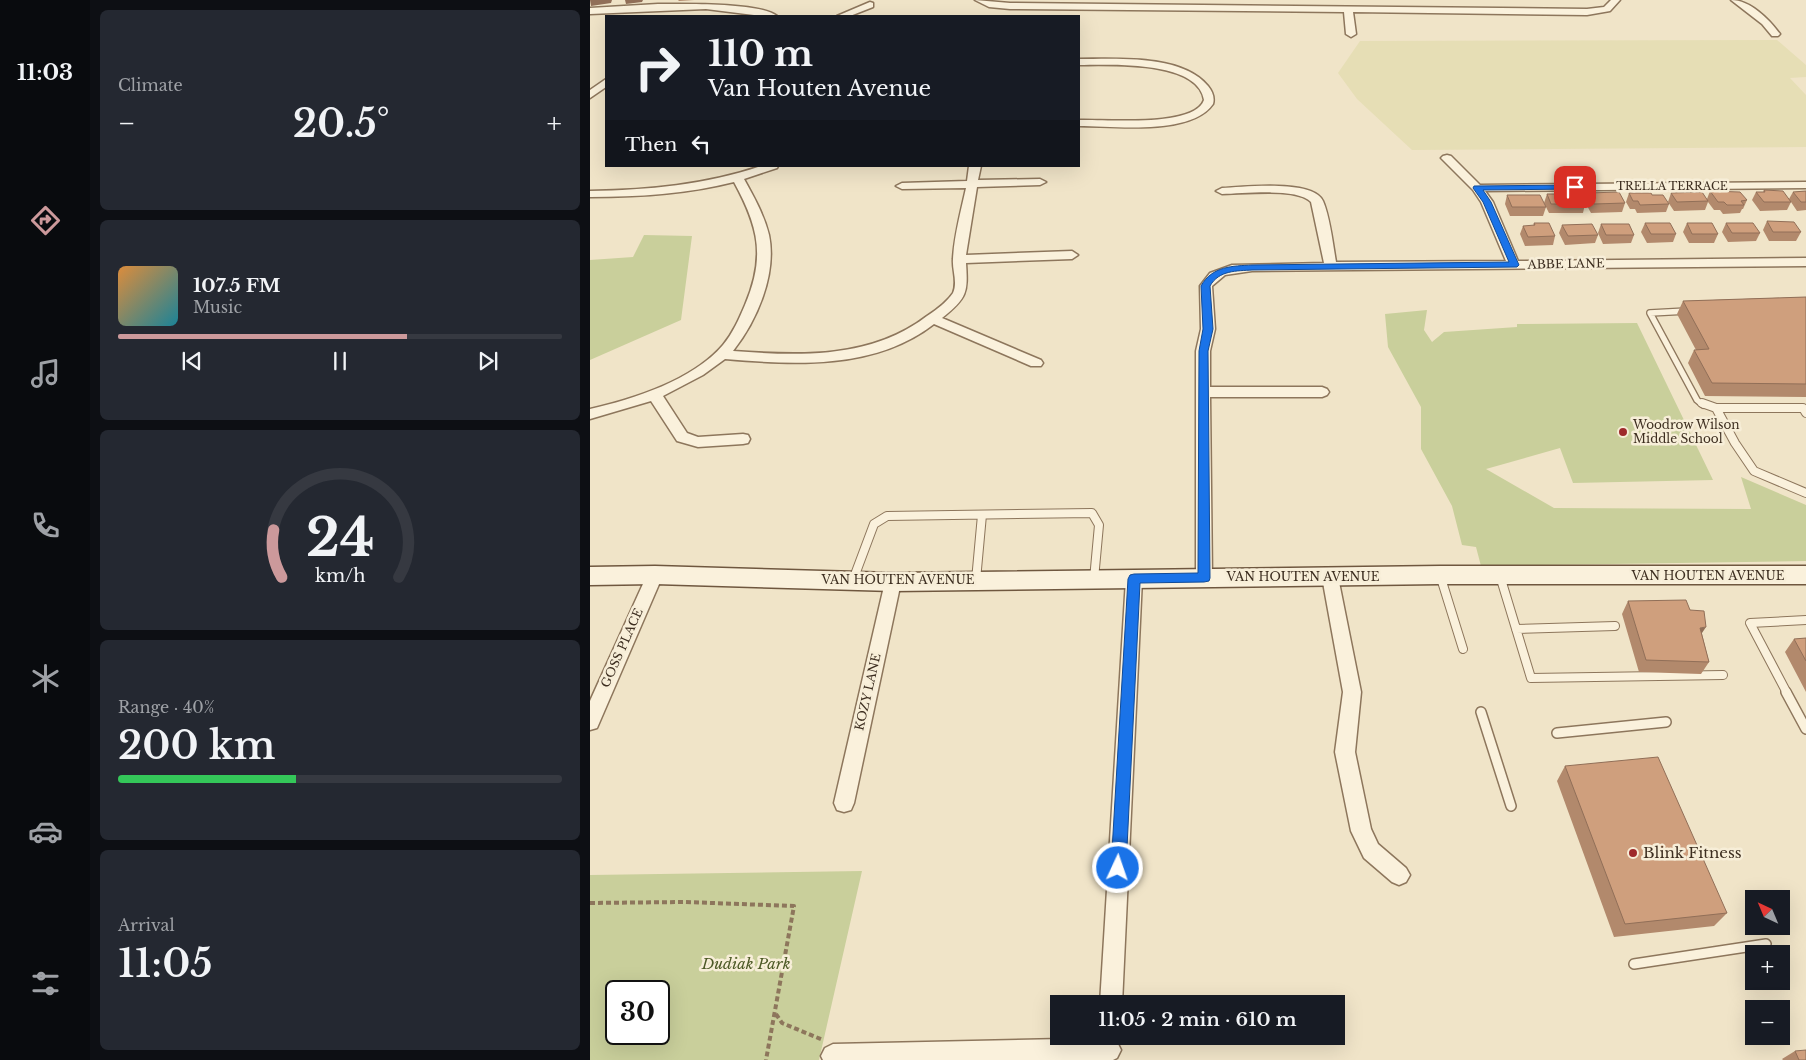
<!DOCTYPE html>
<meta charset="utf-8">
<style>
:root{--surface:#171b24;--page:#242831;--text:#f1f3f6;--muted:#9ea1a6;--line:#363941;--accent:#cc999b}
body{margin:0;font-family:"Libre Baskerville",serif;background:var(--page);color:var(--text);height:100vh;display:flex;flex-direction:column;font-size:19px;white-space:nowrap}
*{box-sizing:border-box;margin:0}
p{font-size:16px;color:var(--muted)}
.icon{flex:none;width:28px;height:28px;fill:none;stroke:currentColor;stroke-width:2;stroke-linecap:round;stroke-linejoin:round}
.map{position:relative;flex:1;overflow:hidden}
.panel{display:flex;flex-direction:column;gap:10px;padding:10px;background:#0d0f14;width:500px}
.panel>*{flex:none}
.top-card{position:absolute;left:15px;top:15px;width:475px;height:152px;border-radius:0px;box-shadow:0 5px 20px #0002;background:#171b24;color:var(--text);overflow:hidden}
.needle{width:32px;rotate:316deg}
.tools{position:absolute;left:1155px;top:890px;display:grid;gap:10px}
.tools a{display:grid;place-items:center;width:45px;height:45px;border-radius:0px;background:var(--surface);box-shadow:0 5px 20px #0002;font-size:25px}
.speed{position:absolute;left:15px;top:980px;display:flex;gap:10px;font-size:25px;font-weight:700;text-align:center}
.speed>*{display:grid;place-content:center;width:65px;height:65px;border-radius:50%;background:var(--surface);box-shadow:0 5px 20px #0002;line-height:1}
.speed .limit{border:2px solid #111;border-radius:8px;background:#fff;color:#111}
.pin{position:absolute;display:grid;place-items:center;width:42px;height:42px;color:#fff;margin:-21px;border-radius:10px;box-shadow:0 2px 8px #0006}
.me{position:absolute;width:55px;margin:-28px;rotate:3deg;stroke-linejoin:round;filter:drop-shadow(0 0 4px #0008)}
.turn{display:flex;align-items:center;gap:18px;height:105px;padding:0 20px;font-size:22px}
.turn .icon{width:65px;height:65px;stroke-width:2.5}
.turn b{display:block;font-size:35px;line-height:42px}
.then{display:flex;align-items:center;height:48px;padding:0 20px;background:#0003;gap:10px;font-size:19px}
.big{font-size:38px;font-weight:600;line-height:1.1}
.panel .tile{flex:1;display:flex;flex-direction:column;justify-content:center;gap:8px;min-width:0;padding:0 18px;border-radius:8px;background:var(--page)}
.panel .dial{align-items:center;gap:0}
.dial svg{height:130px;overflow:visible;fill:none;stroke:var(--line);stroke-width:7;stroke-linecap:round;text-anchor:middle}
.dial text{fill:var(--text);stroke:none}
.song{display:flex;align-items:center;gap:15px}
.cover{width:60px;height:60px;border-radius:8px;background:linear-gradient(135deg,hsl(30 70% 55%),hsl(190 70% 35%))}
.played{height:5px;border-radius:2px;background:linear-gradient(90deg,var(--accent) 65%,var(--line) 65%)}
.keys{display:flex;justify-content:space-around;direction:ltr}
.heat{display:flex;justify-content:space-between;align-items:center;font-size:28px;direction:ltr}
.charge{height:8px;border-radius:4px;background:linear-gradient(90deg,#34c759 40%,var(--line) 0)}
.trip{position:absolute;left:460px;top:995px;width:295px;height:50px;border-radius:0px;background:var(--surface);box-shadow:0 5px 20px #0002;font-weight:600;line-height:50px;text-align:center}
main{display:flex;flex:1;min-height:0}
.dock{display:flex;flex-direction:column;width:90px;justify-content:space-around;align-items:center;background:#090b0e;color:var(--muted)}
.dock .icon{width:35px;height:35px}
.dock .active{color:var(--accent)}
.dock b{font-size:22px;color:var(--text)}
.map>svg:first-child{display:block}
</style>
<main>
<nav class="dock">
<b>11:03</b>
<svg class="icon active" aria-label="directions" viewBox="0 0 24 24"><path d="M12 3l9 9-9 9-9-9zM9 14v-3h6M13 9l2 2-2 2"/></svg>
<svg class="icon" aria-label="music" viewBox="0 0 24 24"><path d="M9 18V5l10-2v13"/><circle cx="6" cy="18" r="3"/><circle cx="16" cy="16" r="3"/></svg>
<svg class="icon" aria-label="phone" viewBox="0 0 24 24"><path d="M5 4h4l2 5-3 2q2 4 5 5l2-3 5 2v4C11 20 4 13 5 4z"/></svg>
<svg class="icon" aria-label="climate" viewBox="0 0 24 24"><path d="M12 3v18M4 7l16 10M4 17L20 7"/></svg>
<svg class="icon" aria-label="car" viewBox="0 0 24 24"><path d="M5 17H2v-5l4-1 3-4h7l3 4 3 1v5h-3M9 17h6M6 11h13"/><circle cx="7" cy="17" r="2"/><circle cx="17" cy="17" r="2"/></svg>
<svg class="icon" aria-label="filters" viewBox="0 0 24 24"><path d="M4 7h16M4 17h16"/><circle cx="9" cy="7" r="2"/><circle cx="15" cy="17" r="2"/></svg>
</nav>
<section class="panel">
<div class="tile"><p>Climate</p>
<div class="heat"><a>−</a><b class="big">20.5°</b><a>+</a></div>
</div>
<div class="tile">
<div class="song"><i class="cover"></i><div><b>107.5 FM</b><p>Music</p></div></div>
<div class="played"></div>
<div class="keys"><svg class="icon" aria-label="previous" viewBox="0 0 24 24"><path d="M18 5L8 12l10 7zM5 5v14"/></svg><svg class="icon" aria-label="pause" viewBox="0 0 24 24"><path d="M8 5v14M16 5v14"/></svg><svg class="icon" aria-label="next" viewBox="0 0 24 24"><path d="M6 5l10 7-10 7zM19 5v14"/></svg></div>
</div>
<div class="tile dial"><svg viewBox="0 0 100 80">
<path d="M14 69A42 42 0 1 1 86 69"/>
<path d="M14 69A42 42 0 0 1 9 40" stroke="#cc999b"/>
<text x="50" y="56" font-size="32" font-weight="700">24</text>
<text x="50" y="72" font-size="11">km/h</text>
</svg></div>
<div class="tile"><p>Range · 40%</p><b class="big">200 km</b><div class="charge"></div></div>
<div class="tile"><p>Arrival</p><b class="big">11:05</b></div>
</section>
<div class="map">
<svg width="1216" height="1060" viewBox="0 0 1216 1060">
<rect width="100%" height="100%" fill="#f0e4c8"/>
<path fill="#e6deb5" d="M1187,40L1216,65V77L1200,78L1216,95V147L822,150L767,99L748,73L770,41Z"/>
<path fill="#c9cf9b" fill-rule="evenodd" d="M54,235L102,236L91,320L0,360V260L43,257Z
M837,310L834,330L842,342L854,332L927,327V324L1047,323L1123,480L983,483L970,448L896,469L964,508L1161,509L1151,477L1216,505V561L891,566L886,547L872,545L862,506L831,449V407L798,347L795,314Z
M272,871L229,1060H0V875ZM26,991H69V1034H26Z"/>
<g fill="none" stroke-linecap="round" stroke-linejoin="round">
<g stroke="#8d765c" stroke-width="8">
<path id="service-far2" d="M1097,311L1060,313L1107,400L1113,405"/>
</g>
<g stroke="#8d765c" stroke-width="10">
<path id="service-far1" d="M1112,403L1126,408
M1216,413L1213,408H1126L1145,443L1164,471L1216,493
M850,575L873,649
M910,576L941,678L1133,675
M263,580L284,524L297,516L502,513L509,525L504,579
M386,580L392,515
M926,629L1025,626
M1197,693L1160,623L1216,620"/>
</g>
<g stroke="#8d765c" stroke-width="12">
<path id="service" d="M1196,692L1216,729
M891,712L921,806
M967,733L1076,722
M1044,964L1176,944"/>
</g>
<g stroke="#8d765c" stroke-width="3">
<path id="minor" d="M385,0L420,3L997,9L1014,7L1021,0H1030L1020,11L997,15L763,12L766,34L761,37L756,34L754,12L420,9L399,7Z
M1141,0C1160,0 1179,19 1190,34L1188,36H1182L1172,24Z
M280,2L283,3V7L260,16H247Z
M68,4C92,4 170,2 187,16H172L116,9L0,14V8Z
M489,59C526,59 592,54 618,86C622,91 625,97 623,104C601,136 524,126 489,126V120C514,119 604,128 614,100C608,60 518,65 489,65Z
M16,79V87L0,98V90Z
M857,155L861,156L890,185L1216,182V188L895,191L903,202L928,261L1216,258V266L662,271L635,275L622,286L625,329L620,351V387H732L737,389L739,392L737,395L732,397H620L622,577L620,582L614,584L608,582L606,577V351L611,329L610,286L620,273L642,265L734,263L721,202C707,187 653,194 632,194L626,191L632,188C653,187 723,179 733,201C740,217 743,245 746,262L916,261L891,202L883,190L851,158L853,156Z
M171,166H188L187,168L154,179C164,197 174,215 179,235C187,274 167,321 143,351C210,356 281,359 337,316C346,310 357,302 363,293C368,282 362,270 363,259C364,236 371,211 376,188L312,189L306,186L312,183L377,181L379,166H391L388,180L450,179L456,182L450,185L387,187L376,255L482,251L488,255L482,259L376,263C378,293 377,298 352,318L451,360L453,363L451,366H441L344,324C285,370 205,365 135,359L113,375L73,396L97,433L108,437L153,434L158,435L160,439L158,443L153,444L108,447L87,441L61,401L0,419V409C44,399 103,380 133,345C143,333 149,319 155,305C176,256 168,226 144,182C97,194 48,197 0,197V191C58,190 115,185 171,166Z
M65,568L71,570L73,575L7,728L0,730V701L57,575L59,570Z
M740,570L746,572L748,577L771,692L765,752L781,829L788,844L816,868L820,875L816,882L809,885L802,882L774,858L761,831L745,752L753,692L732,577L734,572Z
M544,572L550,574L552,579L532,1004H510L536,579L538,574Z
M303,575L309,577L311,582L264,803L261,810L254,812L247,810L244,803L295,582L297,577Z
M519,1038L527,1042L531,1050L527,1058L523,1060H233L231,1056L235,1048L243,1044Z"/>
</g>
<g stroke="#6f573f" stroke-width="3">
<path id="secondary" d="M65,566L303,573L850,566H1216V584H850L303,591L65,584L0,585V567Z"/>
</g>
<path stroke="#8d765c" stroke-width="4" stroke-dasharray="5 3" stroke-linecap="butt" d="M0,903L95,902L204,906L176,1060
M186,1014L192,1023L233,1040"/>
<use href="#service-far2" stroke="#faf1dc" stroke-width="5.5"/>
<use href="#service-far1" stroke="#faf1dc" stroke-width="8"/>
<use href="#service" stroke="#faf1dc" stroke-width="9"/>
<use href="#minor" fill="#faf1dc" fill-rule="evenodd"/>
<use href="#secondary" fill="#faf1dc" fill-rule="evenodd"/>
</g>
<path fill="#b2896c" d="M88,0H104L89,1Z
M1174,190L1199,199L1203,192L1216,191V210L1207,211L1201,202L1197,210L1170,211L1162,200L1166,192H1173Z
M1120,191L1157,200L1153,209H1152L1150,213L1133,214L1130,210H1124L1118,202L1115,210L1084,211L1078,202L1081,193L1117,199Z
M998,193L1035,203L1032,212L1001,213L995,202Z
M1039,193L1062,195L1079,204L1076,212L1047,213L1045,209H1040L1036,202Z
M957,194L995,204L993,213H959L954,203Z
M917,195L956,207L953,216H920L915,204Z
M1177,221L1211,232L1206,241H1179L1173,230Z
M944,223L965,236L963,245L935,246L930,234L933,226H943Z
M1055,223L1086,234L1083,242L1057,243L1051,232Z
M1097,223L1128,234L1124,243H1099L1093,232Z
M1136,223L1170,233L1166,241L1138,242L1132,232Z
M1011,224L1044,235L1041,243L1013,244L1008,233Z
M972,225L1008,235L1005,243L975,245L969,233Z
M1216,297V397L1115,396L1098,363L1104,350H1106L1087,314L1093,301Z
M1038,601L1100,610L1112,634L1119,662L1111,674L1049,672L1032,614Z
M1216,638V692L1195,652L1204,639Z
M975,766L1137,913L1124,926L1024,937L967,781Z
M1205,1051L1216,1060H1193L1192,1059Z"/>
<path fill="#916f58" d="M0,0H22L21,3L1,6Z
M35,0H53L52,2L36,4Z
M1116,627L1108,639L1110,628Z"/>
<path fill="#cf9f7d" stroke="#916f58" d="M1174,190L1193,191L1201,202H1174L1166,192H1175Z
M1120,191L1150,192L1157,200L1151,201L1154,205H1137L1134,202H1128Z
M1216,191V202H1211L1203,192Z
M1029,192L1035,203L1004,204L998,193Z
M1112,192L1118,201L1087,202L1081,193Z
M1039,193H1061L1062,195H1073L1079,204L1050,205L1048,201H1043Z
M957,194H990L995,204H961Z
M917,195H950L956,207H922Z
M1177,221L1204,222L1211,232H1183Z
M944,223H959L965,236L938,237L933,226L945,225Z
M1055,223H1080L1086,234H1061Z
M1097,223H1122L1128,234H1102Z
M1136,223H1163L1170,233H1142Z
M1002,224L1008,235L978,236L972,225Z
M1011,224H1039L1044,235H1016Z
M1216,297V384L1122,383L1104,350L1119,349L1093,301Z
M1096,600L1100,610L1114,611L1116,627L1110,628L1119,662L1056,660L1038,601Z
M1216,638V661L1204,639Z
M1068,757L1137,913L1035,924L975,766Z
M1216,1050V1060H1209L1205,1051Z"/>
<path fill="#1a73e8" stroke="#114b97" d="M985,185H988V189L893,190L901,202L929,265L927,267L662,270C647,271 629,270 620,286L623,329L618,351L620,578L619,581L614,582L550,583L536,868L533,874L528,876L523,874L521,868L538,579L540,575L544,574L608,573L609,351L613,329L611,286C622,266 643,266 662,265L919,262L893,202L883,188L884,186Z"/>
<g fill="#9e2a2b" stroke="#f7eed8" stroke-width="2">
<circle cx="1033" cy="432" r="5"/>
<circle cx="1043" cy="853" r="5"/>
</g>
<g text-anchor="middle" stroke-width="5" stroke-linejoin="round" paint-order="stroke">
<g font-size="11" fill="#3d2e20" stroke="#f7eed8">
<text x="1082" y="190">TRELLA TERRACE</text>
</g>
<g font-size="12" fill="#3d2e20" stroke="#f7eed8">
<text transform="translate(976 264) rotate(-1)" y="4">ABBE LANE</text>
<text x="1118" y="580">VAN HOUTEN AVENUE</text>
<text x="713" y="581">VAN HOUTEN AVENUE</text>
<text x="308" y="584">VAN HOUTEN AVENUE</text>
<text transform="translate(32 648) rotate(-66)" y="4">GOSS PLACE</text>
<text transform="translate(278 692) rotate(-77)" y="4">KOZY LANE</text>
</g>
<g font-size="12" fill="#3d2e20" stroke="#f7eed8" text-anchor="start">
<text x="1043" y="429">Woodrow Wilson<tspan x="1043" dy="14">Middle School</tspan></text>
</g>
<g font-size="15" fill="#3d2e20" stroke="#f7eed8" text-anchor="start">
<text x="1053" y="858">Blink Fitness</text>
</g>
<g font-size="15" font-style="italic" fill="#4d5a26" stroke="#f7eed8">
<text x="156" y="969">Dudiak Park</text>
</g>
</g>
</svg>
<div class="tools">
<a><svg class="needle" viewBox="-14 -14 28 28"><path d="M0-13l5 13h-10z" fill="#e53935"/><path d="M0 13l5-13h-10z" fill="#9ea1a6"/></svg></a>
<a>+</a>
<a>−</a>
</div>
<div class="speed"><div class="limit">30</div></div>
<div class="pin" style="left:985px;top:187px;background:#d93025"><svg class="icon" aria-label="arrive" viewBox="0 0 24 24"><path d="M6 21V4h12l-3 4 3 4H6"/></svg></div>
<svg class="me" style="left:528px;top:868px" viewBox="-20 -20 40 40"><circle r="17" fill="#1a73e8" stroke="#fff" stroke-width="3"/><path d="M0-11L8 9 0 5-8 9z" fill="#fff"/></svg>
<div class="trip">11:05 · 2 min · 610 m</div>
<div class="top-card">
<div class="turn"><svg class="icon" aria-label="right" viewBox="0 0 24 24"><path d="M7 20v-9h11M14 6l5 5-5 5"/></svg><div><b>110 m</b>Van Houten Avenue</div></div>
<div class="then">Then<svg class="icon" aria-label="left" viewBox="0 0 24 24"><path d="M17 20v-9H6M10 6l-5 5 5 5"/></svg></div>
</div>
</div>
</main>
